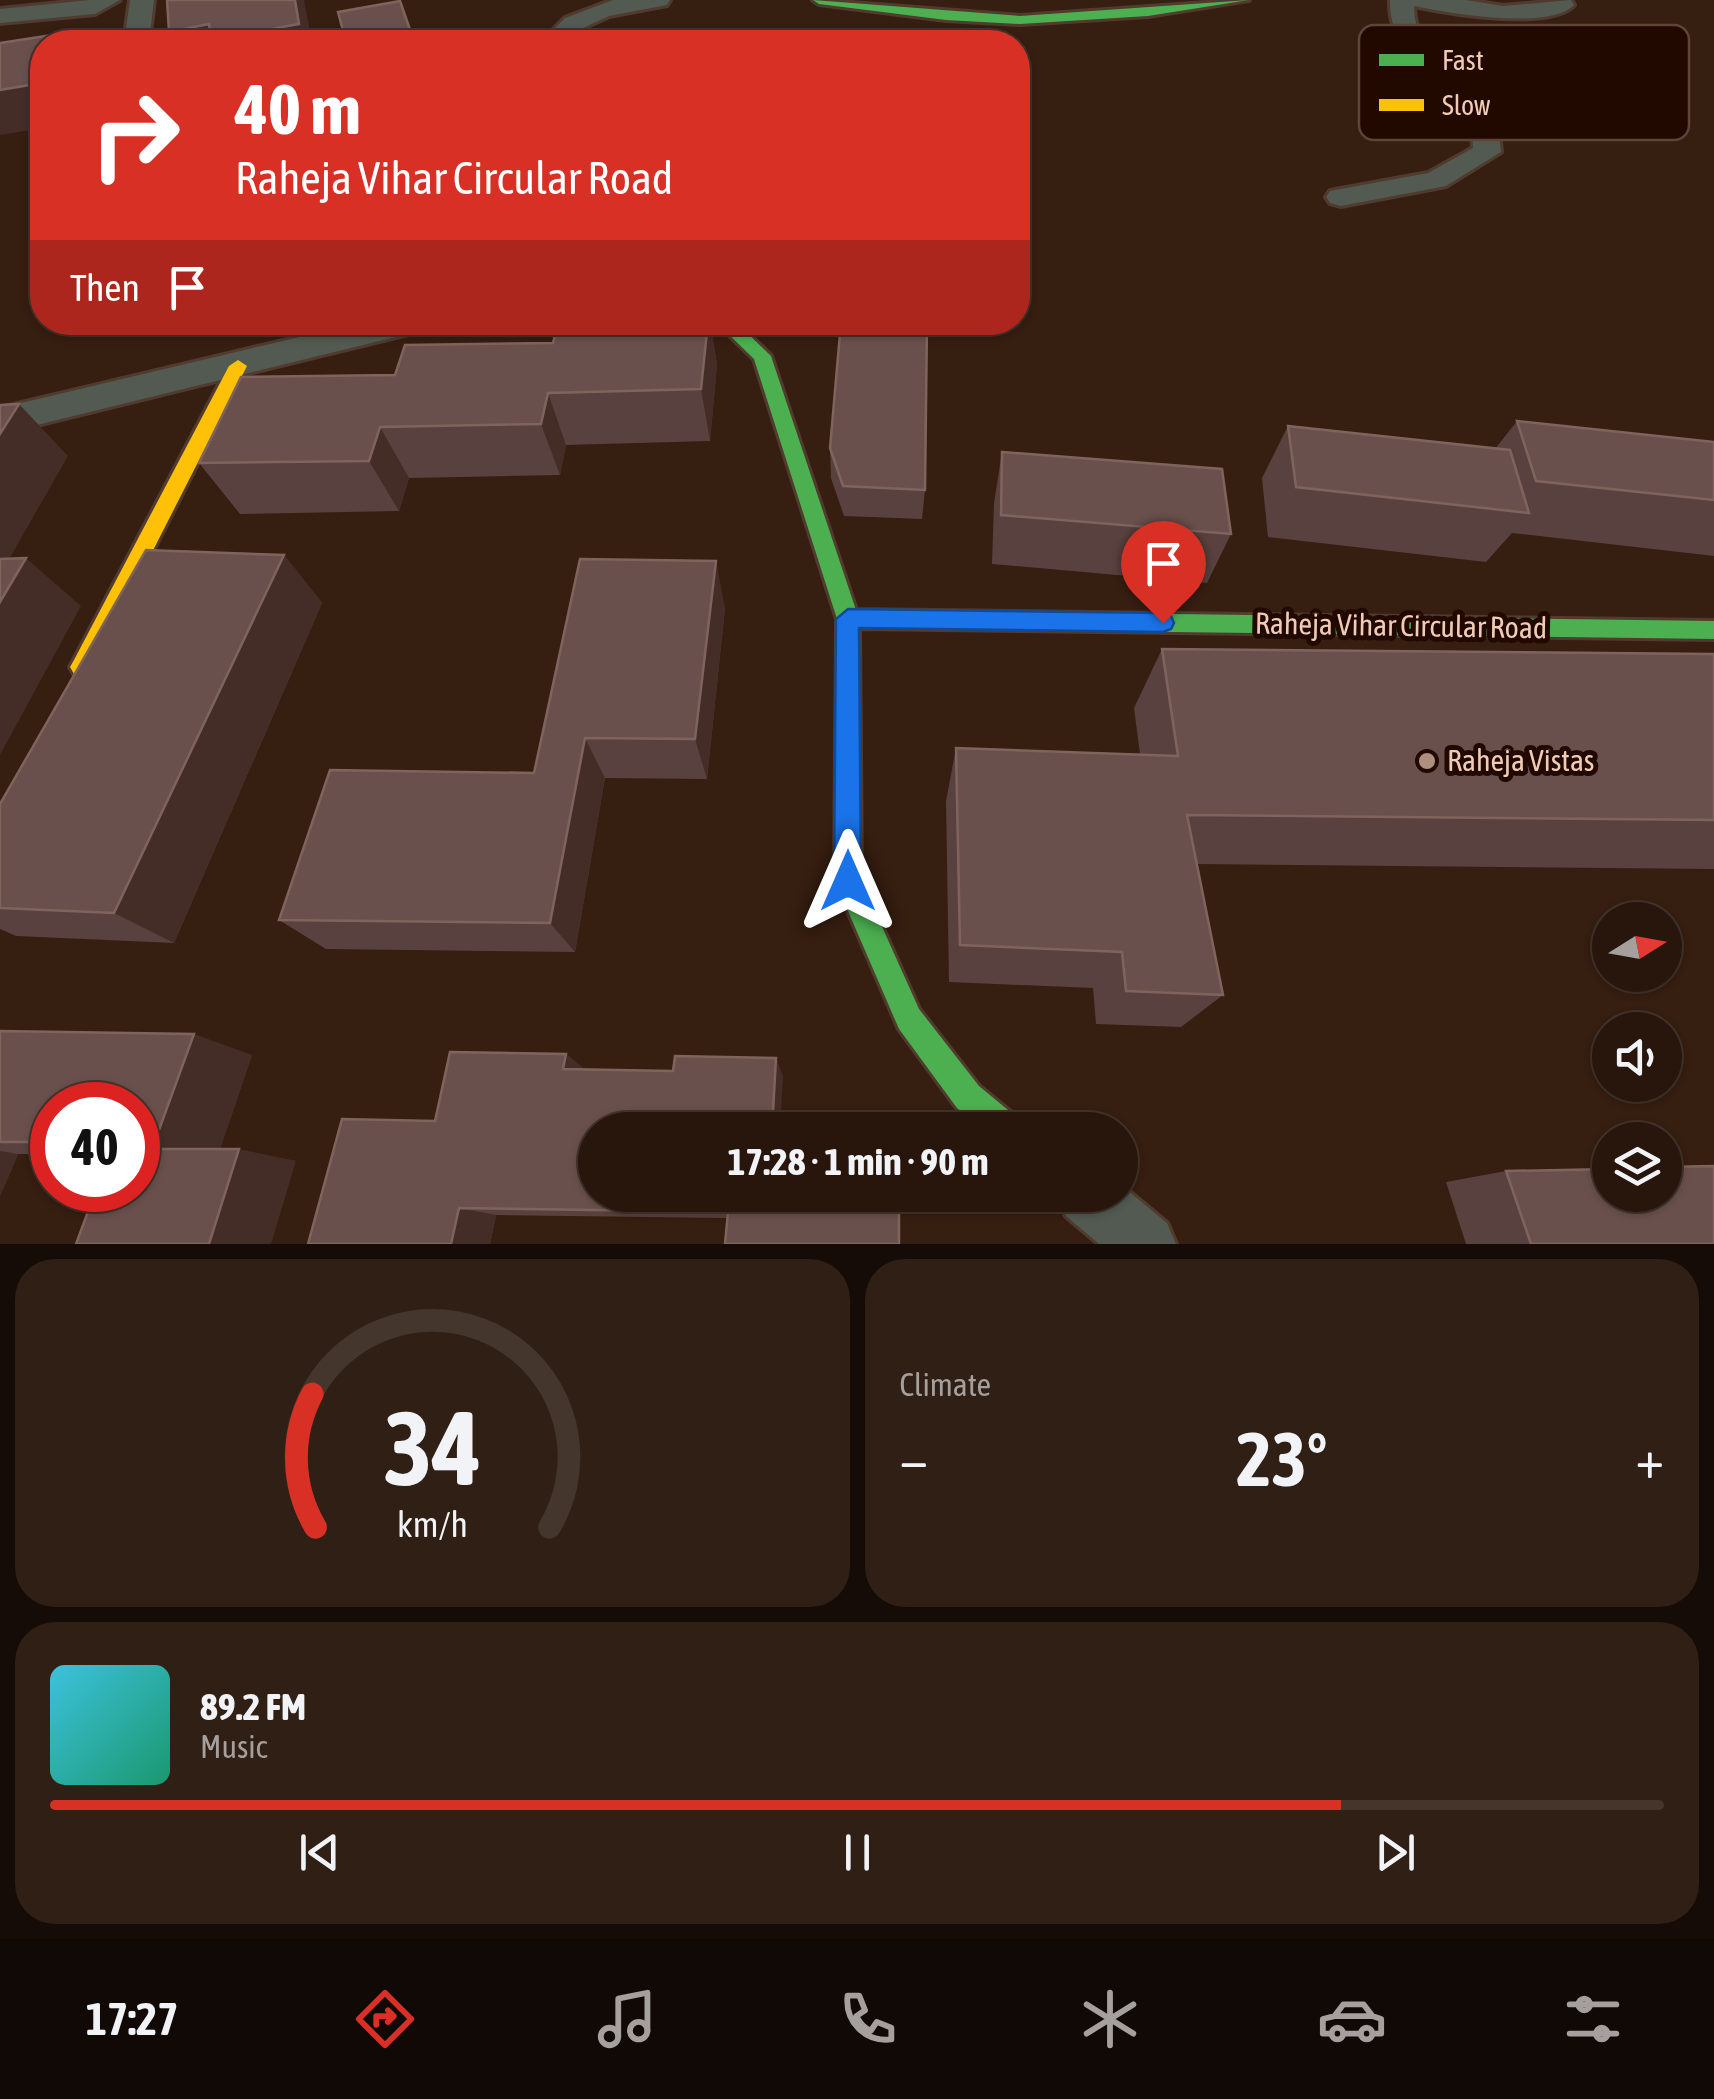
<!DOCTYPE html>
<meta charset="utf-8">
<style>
:root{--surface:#28160c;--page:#301f15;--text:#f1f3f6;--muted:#a59f9d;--line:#44352d;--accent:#d93025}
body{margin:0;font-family:"Asap Condensed",sans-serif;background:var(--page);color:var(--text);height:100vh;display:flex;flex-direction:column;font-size:38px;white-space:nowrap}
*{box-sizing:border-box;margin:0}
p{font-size:32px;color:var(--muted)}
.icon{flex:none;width:55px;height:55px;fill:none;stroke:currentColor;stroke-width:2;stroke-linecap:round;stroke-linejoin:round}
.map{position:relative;height:1244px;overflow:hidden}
.sheet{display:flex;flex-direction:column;gap:15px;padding:15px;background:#160c07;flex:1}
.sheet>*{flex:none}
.top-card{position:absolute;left:30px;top:30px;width:1000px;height:305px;border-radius:40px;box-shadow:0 2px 8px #0004,0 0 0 2px var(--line);background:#d93025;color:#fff;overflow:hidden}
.needle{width:65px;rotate:79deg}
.controls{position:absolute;left:1592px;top:902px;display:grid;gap:20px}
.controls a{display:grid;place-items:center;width:90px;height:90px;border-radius:50%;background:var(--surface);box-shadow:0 2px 8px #0004,0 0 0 2px var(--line);font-size:50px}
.speed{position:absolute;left:30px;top:1082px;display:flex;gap:20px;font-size:50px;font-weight:700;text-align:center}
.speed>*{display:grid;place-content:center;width:130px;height:130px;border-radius:50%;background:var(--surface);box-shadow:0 2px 8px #0004,0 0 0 2px var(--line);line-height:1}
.speed .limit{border:15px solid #d22;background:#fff;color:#111}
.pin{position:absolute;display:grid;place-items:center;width:85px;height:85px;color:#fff;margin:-102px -42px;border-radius:50% 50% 50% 0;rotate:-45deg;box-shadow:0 0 10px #0007}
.pin .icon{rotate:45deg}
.me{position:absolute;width:110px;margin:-55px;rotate:0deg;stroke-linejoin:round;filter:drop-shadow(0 0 8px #0008)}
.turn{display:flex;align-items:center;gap:35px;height:210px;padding:0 40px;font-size:45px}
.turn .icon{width:130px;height:130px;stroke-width:2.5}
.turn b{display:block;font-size:70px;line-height:85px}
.then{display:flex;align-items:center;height:95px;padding:0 40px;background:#0003;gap:20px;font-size:38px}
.big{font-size:75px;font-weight:700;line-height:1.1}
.sheet .widget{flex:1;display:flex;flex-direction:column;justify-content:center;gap:15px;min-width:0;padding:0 35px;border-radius:40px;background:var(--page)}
.sheet .dial{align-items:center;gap:0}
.dial svg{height:260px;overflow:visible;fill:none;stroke:var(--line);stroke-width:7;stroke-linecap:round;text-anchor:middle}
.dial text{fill:var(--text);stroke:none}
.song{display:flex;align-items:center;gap:30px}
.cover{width:120px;height:120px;border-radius:15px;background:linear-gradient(135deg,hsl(190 70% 55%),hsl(160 70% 35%))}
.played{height:10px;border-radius:5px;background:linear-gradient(90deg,var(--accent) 80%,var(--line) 80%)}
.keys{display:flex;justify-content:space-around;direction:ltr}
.heat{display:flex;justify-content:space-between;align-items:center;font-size:55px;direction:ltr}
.sheet .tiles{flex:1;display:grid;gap:15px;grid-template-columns:1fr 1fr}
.widget:last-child{grid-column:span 2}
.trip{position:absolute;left:578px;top:1112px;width:560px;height:100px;border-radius:50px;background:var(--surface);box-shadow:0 2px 8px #0004,0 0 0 2px var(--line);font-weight:700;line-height:100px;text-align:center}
.tab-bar{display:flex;height:160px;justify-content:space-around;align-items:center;background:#100905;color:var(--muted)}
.tab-bar .icon{width:70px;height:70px}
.tab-bar .selected{color:var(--accent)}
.tab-bar b{font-size:45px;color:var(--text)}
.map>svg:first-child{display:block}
</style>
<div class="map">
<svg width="1714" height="1244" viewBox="0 0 1714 1244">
<rect width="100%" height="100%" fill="#361e10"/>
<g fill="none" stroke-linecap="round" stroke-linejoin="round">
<g stroke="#503b2e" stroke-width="6">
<path id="street" d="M90,0H120L95,14L0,23V9Z
M130,0H154L149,42H124Z
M613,0H670L667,5L609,16L583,28L567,42H541L565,18Z
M1390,0H1466L1503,6L1571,0L1574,5C1549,31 1448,13 1414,6C1413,68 1500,90 1501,152L1446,186L1341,206L1330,203L1326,197L1330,191L1428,173L1473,148L1472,130L1465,119C1436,84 1388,50 1390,0Z
M363,322H429L424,330L412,333L0,434V408Z
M1120,1184L1167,1223L1176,1244H1099L1066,1216L1057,1195H1120Z"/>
</g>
<g stroke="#503b2e" stroke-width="6">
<path id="fast" d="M813,0L1020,16L1249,0L1148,16L1020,24L946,20L819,4Z
M716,322H736L771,356L856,610L1714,621V639L859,628L861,880L919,1009L979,1086L1019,1119L1023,1130H984L957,1108L899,1029L835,881L837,619L754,359Z"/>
</g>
<g stroke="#503b2e" stroke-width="6">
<path id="slow" d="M238,360L247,366L90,674L82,677L74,674L70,667L74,660L229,366Z"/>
</g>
<use href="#street" fill="#525a51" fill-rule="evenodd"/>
<use href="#fast" fill="#4caf50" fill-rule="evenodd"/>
<use href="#slow" fill="#ffc107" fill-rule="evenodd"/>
</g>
<path fill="#59413f" d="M558,322H710L717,365L710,441L566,445L560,475L409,478L399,511L240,514L199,463L395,375L553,343Z
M1517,421L1714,442V556L1512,533L1486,562L1268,537L1262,478L1288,426L1495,449Z
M830,448L925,490L922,519L844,516L831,478Z
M1002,452L1231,534L1207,583L992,564L994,503Z
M284,555L322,603L174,943L16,936L0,929V804Z
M725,608L707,779L605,778L575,952L326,949L279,920L534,773Z
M1162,649L1714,654V869L1196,864L1223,995L1181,1027L1096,1024L1093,988L949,982L946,801L956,748L1140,754L1134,708Z
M0,1031L252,1055L220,1149L296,1161L96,1190L138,1105H52V1154H18L0,1196Z
M566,1054L585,1070L673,1071L776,1058L783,1077L595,1130L899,1195L727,1218L496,1215L490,1244H308L435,1121Z
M1506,1171L1714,1244H1466L1446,1182Z"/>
<path fill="#442d27" d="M295,0H304L312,42H174L169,32Z
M400,1L415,42H391Z
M78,31L85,42H76Z
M42,83V128L0,135V90Z
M708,322H710L717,365L710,441L701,389Z
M548,393L566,445L560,475L541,424Z
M19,404L68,456L0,575V434Z
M380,427L409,478L399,511L369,461Z
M284,555L322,603L174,943L114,913Z
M26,558L81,606L0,755V602Z
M716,561L725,608L707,779L695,739Z
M585,738L605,778L575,952L550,923Z
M194,1034L252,1055L216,1161L152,1149Z
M566,1054L591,1074L563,1069Z
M776,1058L783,1077L780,1130H772Z
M239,1149L296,1161L271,1244H209Z
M0,1151L18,1154L0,1196Z
M459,1208L496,1215L490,1244H451Z"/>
<path fill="#6a504c" stroke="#7f645d" stroke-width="2.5" d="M167,0H295L299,24L211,40L209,24L169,32Z
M400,1L413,38L391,42H346L338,12Z
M78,31L76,42H42V83L0,90V43Z
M558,322H708L701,389L548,393L541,424L380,427L369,461L199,463L241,377L395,375L405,345L553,343Z
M841,322H927L925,490L843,486L830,448Z
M19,404L0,434V405Z
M1517,421L1714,442V500L1536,481Z
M1288,426L1510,450L1529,513L1296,487Z
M1002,452L1222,469L1231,534L1001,515Z
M146,550L284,555L114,913L0,908V804Z
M26,558L0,602V559Z
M580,559L716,561L695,739L585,738L550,923L279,920L330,770L534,773Z
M1162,649L1714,654V820L1187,815L1223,995L1126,991L1122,952L960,945L956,748L1178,756Z
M0,1031L194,1034L152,1149H239L209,1244H76L96,1190H138V1105H52V1142H0Z
M450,1052L566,1054L563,1069L673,1071L675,1056L776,1058L772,1130H595V1195H899V1244H725L728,1212L459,1208L451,1244H308L342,1119L435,1121Z
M1714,1166V1244H1531L1506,1171L1610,1169V1195H1665V1167Z"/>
<path fill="#1a73e8" stroke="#114b97" stroke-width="2.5" d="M848,609L1163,613L1171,616L1174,623L1171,629L1163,632L859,628L861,881L857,891L848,894L838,891L834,881L836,619Z"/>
<circle fill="#af8f7d" stroke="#220900" stroke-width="4" cx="1427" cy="761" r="10"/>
<g text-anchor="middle" stroke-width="10" stroke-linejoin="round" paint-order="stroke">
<g font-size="30" fill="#f0ccb8" stroke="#220900">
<text transform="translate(1401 626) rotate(1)" y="10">Raheja Vihar Circular Road</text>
</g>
<g font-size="30" fill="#f0ccb8" stroke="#220900" text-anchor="start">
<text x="1447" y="771">Raheja Vistas</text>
</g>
</g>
<rect x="1359" y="25" width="330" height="115" rx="15" fill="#220900" stroke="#604437" stroke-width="2.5"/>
<rect x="1379" y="54" width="45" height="12" fill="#4caf50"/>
<rect x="1379" y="99" width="45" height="12" fill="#ffc107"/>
<g font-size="28" fill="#f0ccb8">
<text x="1442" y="70">Fast</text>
<text x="1442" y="115">Slow</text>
</g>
</svg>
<div class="controls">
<a><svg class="needle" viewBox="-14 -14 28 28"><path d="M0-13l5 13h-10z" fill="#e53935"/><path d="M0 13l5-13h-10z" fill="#a59f9d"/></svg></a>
<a><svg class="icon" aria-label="sound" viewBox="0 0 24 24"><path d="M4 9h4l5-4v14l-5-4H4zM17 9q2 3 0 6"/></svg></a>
<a><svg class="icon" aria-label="layers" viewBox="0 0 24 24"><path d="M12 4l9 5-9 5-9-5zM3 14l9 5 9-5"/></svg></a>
</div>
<div class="speed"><div class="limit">40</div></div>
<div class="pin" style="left:1163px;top:623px;background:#d93025"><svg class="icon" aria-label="arrive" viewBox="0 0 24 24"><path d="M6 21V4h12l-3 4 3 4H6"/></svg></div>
<svg class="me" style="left:848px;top:881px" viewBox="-20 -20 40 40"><path d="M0-17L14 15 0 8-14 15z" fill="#1a73e8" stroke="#fff" stroke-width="4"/></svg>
<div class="trip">17:28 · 1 min · 90 m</div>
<div class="top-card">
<div class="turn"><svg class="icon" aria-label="right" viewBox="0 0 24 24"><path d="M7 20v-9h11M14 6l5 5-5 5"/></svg><div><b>40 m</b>Raheja Vihar Circular Road</div></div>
<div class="then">Then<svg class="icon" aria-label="arrive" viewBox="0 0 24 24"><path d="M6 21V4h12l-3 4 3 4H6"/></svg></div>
</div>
</div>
<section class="sheet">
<div class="tiles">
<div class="widget dial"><svg viewBox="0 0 100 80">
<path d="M14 69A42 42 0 1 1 86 69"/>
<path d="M14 69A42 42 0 0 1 13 28" stroke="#d93025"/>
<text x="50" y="56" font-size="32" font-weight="700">34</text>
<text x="50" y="72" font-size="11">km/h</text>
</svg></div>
<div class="widget"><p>Climate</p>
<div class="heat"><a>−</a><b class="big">23°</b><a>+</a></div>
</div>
<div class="widget">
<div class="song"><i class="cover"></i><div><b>89.2 FM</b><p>Music</p></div></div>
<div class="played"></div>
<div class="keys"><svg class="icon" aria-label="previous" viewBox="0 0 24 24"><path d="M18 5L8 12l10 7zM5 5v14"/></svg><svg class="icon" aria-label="pause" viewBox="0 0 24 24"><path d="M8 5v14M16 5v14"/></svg><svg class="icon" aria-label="next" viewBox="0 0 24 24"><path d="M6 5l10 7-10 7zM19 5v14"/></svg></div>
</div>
</div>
</section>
<nav class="tab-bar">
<b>17:27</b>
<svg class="icon selected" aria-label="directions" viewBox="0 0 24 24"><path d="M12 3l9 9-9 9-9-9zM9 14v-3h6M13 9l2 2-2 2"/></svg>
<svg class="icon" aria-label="music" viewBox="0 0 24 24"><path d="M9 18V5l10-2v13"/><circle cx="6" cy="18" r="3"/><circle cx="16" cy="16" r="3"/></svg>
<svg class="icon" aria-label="phone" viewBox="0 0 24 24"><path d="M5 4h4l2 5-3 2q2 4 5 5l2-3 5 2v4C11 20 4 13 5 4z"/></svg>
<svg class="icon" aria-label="climate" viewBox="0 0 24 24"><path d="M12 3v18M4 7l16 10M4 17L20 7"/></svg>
<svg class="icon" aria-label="car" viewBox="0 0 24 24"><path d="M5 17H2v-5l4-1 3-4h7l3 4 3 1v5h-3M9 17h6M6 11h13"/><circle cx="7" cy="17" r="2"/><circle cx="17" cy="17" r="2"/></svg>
<svg class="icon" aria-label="filters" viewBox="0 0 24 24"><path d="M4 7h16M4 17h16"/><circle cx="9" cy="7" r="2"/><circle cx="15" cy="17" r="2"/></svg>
</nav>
